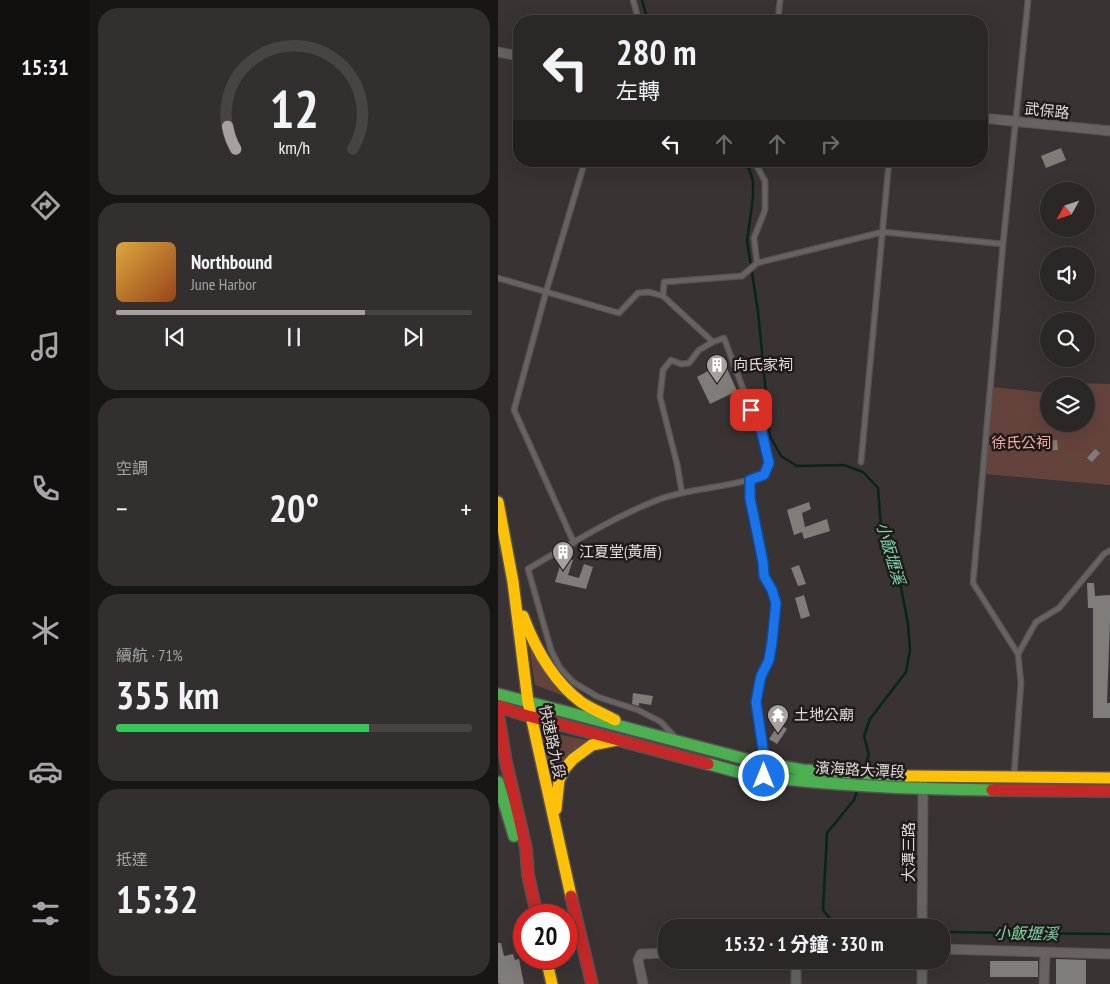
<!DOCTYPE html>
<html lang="zh-TW">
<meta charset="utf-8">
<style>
:root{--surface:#2b2726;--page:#332f2e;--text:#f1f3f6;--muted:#a6a5a7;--line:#474443;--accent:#a6a09f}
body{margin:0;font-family:"PT Sans Narrow","Noto Sans TC",sans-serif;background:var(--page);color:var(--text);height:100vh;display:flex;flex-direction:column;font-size:19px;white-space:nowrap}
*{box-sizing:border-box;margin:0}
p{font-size:16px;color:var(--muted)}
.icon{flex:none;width:28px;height:28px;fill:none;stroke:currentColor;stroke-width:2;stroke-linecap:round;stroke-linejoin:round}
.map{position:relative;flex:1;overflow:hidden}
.details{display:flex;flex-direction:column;gap:8px;padding:8px;background:#181515;width:408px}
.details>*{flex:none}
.top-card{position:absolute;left:15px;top:15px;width:475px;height:152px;border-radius:20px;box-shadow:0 5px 20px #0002,0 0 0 1px var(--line);background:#2b2726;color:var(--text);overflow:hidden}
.needle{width:32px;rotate:230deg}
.tools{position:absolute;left:542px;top:182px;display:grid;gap:10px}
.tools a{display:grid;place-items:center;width:55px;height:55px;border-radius:50%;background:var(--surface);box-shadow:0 5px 20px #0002,0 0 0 1px var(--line);font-size:25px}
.speed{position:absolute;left:15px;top:904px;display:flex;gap:10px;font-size:25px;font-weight:700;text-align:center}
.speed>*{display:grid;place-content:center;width:65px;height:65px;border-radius:50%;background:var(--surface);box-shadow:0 5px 20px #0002,0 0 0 1px var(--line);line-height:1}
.speed .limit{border:8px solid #d22;background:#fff;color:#111}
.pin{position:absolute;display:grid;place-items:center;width:42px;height:42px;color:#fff;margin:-21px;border-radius:10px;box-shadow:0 2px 8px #0006}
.me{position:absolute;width:55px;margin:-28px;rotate:0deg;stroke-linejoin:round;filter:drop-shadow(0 0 4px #0008)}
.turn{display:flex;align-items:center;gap:18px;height:105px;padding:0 20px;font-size:22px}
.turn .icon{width:65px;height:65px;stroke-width:2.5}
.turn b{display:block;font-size:35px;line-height:42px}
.lanes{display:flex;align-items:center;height:48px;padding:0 20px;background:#0003;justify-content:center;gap:25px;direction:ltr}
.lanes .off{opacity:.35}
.big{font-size:38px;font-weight:700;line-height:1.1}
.details .widget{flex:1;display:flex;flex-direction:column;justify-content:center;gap:8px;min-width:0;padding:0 18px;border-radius:20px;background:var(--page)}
.details .dial{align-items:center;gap:0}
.dial svg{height:130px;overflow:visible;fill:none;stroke:var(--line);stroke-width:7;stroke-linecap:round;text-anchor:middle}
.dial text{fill:var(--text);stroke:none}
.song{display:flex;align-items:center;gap:15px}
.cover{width:60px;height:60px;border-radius:8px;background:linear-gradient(135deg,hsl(40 70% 55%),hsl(20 70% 35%))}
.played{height:5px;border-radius:2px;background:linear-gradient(90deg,var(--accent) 70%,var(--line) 70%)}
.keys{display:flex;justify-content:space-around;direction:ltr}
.heat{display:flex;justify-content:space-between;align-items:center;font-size:28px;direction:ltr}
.charge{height:8px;border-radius:4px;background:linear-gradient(90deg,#34c759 71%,var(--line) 0)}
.trip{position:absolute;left:160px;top:919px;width:292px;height:50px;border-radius:20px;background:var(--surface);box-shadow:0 5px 20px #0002,0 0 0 1px var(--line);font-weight:700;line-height:50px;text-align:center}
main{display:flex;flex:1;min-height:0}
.dock{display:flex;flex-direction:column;width:90px;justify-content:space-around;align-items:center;background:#11100f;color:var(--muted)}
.dock .icon{width:35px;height:35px}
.dock .on{color:var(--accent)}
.dock b{font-size:22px;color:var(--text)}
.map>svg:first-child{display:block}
</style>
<main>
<nav class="dock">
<b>15:31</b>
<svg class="icon on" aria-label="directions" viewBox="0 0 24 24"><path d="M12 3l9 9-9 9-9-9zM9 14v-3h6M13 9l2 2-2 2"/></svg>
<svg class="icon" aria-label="music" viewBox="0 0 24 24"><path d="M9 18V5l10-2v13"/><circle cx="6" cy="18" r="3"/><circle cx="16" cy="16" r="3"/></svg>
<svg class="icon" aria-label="phone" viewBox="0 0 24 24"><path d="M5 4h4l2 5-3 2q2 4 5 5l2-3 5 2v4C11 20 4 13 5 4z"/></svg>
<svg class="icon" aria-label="climate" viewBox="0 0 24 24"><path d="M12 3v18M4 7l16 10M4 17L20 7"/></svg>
<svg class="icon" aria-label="car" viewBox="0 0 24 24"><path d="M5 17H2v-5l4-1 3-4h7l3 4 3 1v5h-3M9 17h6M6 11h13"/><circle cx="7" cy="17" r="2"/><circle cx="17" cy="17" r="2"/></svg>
<svg class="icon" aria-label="filters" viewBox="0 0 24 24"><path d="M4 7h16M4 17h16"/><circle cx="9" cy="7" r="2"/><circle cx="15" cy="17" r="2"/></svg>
</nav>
<section class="details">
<div class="widget dial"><svg viewBox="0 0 100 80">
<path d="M14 69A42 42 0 1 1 86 69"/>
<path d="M14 69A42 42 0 0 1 9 55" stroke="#a6a09f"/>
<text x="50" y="56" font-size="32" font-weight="700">12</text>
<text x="50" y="72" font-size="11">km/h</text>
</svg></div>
<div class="widget">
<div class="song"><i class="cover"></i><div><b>Northbound</b><p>June Harbor</p></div></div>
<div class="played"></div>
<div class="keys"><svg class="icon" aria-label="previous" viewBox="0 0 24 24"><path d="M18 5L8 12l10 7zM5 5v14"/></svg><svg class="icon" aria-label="pause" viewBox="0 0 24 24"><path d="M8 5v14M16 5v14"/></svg><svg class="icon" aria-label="next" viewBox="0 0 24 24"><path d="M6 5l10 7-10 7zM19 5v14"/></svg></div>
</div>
<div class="widget"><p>空調</p>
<div class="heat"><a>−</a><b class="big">20°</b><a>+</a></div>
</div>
<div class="widget"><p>續航 · 71%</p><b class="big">355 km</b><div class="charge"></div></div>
<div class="widget"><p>抵達</p><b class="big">15:32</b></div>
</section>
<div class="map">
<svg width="613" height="984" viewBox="0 0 613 984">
<rect width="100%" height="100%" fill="#393433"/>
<path fill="#65433d" d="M578,383L612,384V485L487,474L495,387L551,393V424H589V386H574Z
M31,646L69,697L37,685Z
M43,731L89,740C72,753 61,760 53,780Z"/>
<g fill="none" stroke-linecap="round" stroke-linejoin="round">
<path stroke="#072619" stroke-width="2.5" d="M144,0L150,21
M241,161L251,169L255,181V197L249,241L260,311L272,436L283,456L299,466L346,465L365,472L380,488L383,528L399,566L410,624L412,650L408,672L372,719L366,736L371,755L366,769
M352,928L337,925L325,910L329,833L356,800L359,791
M444,932L613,934"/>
</g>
<path fill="#807c7a" d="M563,148L568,160L548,168L543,156Z
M226,362L239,391L212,404L199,377Z
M559,440L560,450H545V441Z
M597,449L602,453L594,462L589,458Z
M311,502L313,509L304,513L307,527L329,519L332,531L306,539L304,532L296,535L289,510Z
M65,556L75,560L70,575L81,578L86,564L95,567L88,589L57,582Z
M301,565L308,584L300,586L293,568Z
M589,583H596L597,596L613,595L609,703H613V718H595V608H590Z
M306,595L312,616L303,619L297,598Z
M135,693L155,696L153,705L141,703V706L134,704Z
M281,724L289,729L279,744L271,739Z
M0,943H3L6,956L15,954L17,960L21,959L26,984H2L0,983Z
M558,959L588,960V984H558Z
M492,961H540V977H492Z"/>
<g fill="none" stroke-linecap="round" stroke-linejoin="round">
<g stroke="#575251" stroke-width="7">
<path id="lane" d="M135,0L141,21
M280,21L282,0
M256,161L267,181V210L256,238L259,263
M0,278L121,313L140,293L151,292L165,296L215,342L226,338L253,410L261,420L271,463L266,475C233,488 196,487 162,499C115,517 73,544 30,569L53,650L62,668L75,682L100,697L140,710L163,722L176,736
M165,296L166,282L244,276L259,263L385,232L505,244
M363,462L391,161
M253,480L252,498L265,562V576L274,590L278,603L274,642L271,660L263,677L258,702L267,760
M184,493L179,464L162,397L165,370L173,360L183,364L191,363L201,350L215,342
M76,543L16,410L48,292L87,161
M520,654L538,622L561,608L606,554L613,550
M516,775L523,683L520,654L475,583L505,244L530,0"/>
</g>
<g stroke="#575251" stroke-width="11">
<path id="street" d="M0,52L21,56
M484,118L613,131
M424,928L425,784
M444,949L613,954
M145,984L140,960L143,954L169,953
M298,984V960
M424,984V960
M546,984L547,953"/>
</g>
<g stroke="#575251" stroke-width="14">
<path id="fast" d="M0,694L255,761L305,770L408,776
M210,764C224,767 239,773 254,775C333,786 414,789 494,790
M0,782L16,836"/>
</g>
<g stroke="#575251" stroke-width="14">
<path id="slow" d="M0,502L15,582L30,702L73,896
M25,616C37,648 55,681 83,702C93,709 106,714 117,720
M408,776L613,778
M58,809L61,780L67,768L75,759L94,745L119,740
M48,958L54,984"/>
</g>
<g stroke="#575251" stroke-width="14">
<path id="jam" d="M0,706L23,714L210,764
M0,714L8,762L28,848L30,875L39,915
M494,790L613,791
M73,896L94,984"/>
</g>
<use href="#lane" stroke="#676363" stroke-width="4.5"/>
<use href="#street" stroke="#676363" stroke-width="9"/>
<use href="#fast" stroke="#4caf50" stroke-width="11"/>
<use href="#slow" stroke="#ffc107" stroke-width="11"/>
<use href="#jam" stroke="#c62828" stroke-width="11"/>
</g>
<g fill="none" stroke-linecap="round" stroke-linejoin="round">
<g stroke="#114b97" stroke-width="12">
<path id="route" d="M253,410L261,420L271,463L266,475L252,480V498L265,562L266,576L274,590L278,603L274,642L271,660L263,676L258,702L267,762L266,776"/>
</g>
<use href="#route" stroke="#1a73e8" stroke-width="9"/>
</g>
<defs>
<g id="building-pin" transform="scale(1.125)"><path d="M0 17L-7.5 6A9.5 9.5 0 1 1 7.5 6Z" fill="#a6a09f" stroke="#201b1a"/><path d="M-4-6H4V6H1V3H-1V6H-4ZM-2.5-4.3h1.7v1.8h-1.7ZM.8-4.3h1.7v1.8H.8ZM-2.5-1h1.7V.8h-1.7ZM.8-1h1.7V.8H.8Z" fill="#fff"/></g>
<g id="temple-pin" transform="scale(1.125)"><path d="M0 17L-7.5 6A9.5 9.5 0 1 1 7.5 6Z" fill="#a6a09f" stroke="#201b1a"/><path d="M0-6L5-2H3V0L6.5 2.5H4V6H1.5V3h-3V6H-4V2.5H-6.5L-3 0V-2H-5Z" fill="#fff"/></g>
</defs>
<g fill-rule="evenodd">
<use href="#building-pin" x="219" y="365"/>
<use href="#building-pin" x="65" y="552"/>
<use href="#temple-pin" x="280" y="715"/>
</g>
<g text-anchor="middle" stroke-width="5" stroke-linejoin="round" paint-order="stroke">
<g font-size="15" fill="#e1dad9" stroke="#201b1a">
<text transform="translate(549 111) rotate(6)" y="5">武保路</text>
<text transform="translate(54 742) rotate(78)" y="5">快速路九段</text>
<text transform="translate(362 770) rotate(3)" y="5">濱海路大潭段</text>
<text transform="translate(411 852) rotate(-90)" y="5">大潭三路</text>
</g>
<g font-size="15" fill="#e1dad9" stroke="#201b1a" text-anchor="start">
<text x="235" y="370">向氏家祠</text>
<text x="81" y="557">江夏堂(黃厝)</text>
<text x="296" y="720">土地公廟</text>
</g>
<g font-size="15" fill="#f4a99c" stroke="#201b1a">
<text x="523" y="448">徐氏公祠</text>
</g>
<g font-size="16" font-style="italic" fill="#7bd8a8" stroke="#201b1a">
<text transform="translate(393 553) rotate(74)" y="6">小飯壢溪</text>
<text transform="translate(528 933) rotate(1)" y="6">小飯壢溪</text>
</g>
</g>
</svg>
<div class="tools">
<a><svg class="needle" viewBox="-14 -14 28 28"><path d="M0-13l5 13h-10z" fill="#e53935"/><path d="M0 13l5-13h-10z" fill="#a6a5a7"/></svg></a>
<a><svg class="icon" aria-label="sound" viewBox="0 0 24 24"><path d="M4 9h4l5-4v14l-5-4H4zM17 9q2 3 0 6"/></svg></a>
<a><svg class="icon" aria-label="search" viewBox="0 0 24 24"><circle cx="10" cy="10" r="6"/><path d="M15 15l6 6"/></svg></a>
<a><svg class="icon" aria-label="layers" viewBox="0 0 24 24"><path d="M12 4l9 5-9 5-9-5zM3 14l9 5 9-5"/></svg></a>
</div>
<div class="speed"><div class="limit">20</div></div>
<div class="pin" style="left:253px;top:410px;background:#d93025"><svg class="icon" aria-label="arrive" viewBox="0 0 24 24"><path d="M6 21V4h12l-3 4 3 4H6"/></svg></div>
<svg class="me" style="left:266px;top:776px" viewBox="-20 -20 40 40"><circle r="17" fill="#1a73e8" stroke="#fff" stroke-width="3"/><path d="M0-11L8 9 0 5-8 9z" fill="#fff"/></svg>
<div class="trip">15:32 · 1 分鐘 · 330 m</div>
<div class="top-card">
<div class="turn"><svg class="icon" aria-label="left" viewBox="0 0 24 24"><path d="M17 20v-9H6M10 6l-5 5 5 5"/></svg><div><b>280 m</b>左轉</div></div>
<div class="lanes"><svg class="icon" aria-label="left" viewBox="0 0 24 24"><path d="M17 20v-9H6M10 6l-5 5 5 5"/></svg><svg class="icon off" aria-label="ahead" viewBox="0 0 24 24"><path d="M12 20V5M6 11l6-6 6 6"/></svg><svg class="icon off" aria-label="ahead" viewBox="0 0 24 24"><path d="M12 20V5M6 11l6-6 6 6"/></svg><svg class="icon off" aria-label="right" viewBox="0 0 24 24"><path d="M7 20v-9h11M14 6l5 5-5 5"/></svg></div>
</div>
</div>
</main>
